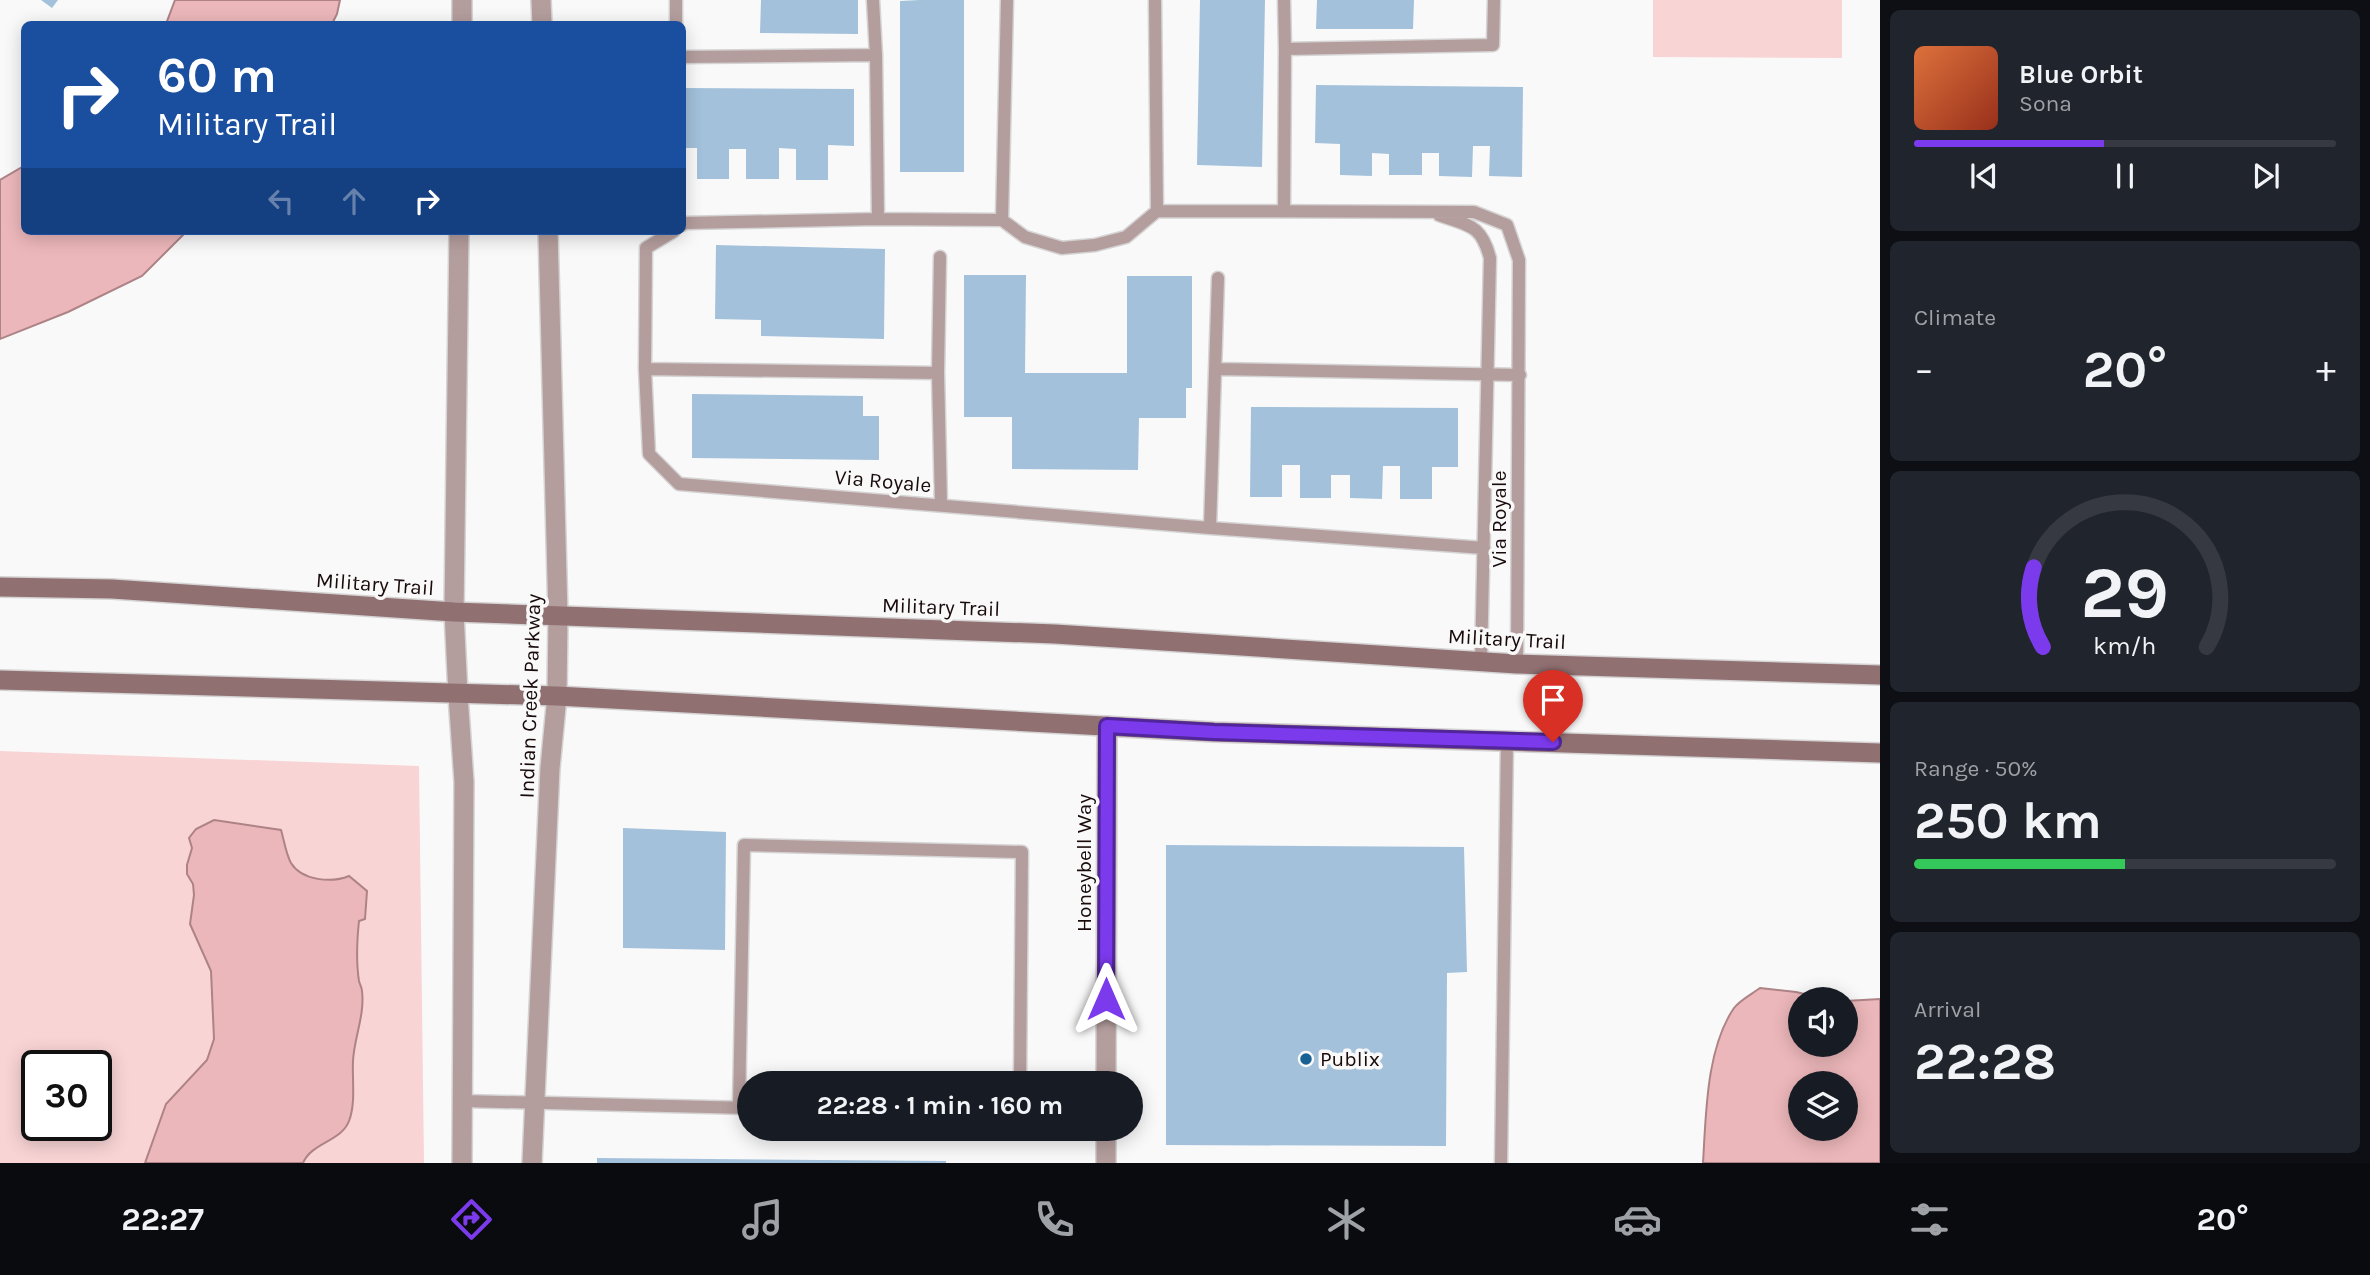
<!DOCTYPE html>
<meta charset="utf-8">
<style>
:root{--surface:#171b24;--page:#20242c;--text:#f1f3f6;--muted:#9ea1a6;--line:#363941;--accent:#7c3aed}
body{margin:0;font-family:Karla,sans-serif;background:var(--page);color:var(--text);height:100vh;display:flex;flex-direction:column;font-size:26px;white-space:nowrap}
*{box-sizing:border-box;margin:0}
p{font-size:23px;color:var(--muted)}
.icon{flex:none;width:38px;height:38px;fill:none;stroke:currentColor;stroke-width:2;stroke-linecap:round;stroke-linejoin:round}
.map{position:relative;flex:1;overflow:hidden}
.drawer{display:flex;flex-direction:column;gap:10px;padding:10px;background:#0d0f14;width:490px}
.drawer>*{flex:none}
.guide{position:absolute;left:21px;top:21px;width:665px;height:214px;border-radius:10px;box-shadow:0 4px 18px #0003;background:#1a4fa0;color:#fff;overflow:hidden}
.tools{position:absolute;left:1788px;top:987px;display:grid;gap:14px}
.tools a{display:grid;place-items:center;width:70px;height:70px;border-radius:50%;background:var(--surface);box-shadow:0 4px 18px #0003;font-size:35px}
.speed{position:absolute;left:21px;top:1050px;display:flex;gap:14px;font-size:35px;font-weight:700;text-align:center}
.speed>*{display:grid;place-content:center;width:91px;height:91px;border-radius:50%;background:var(--surface);box-shadow:0 4px 18px #0003;line-height:1}
.speed .limit{border:4px solid #111;border-radius:10px;background:#fff;color:#111}
.pin{position:absolute;display:grid;place-items:center;width:60px;height:60px;color:#fff;margin:-72px -30px;border-radius:50% 50% 50% 0;rotate:-45deg;box-shadow:0 0 7px #0007}
.pin .icon{rotate:45deg}
.me{position:absolute;width:77px;margin:-38px;rotate:0deg;stroke-linejoin:round;filter:drop-shadow(0 0 5px #0008)}
.turn{display:flex;align-items:center;gap:24px;height:147px;padding:0 21px;font-size:32px}
.turn .icon{width:91px;height:91px;stroke-width:2.5}
.turn b{display:block;font-size:49px;line-height:60px}
.lanes{display:flex;align-items:center;height:66px;padding:0 21px;background:#0003;justify-content:center;gap:35px;direction:ltr}
.lanes .off{opacity:.35}
.big{font-size:52px;font-weight:700;line-height:1.1}
.drawer .card{flex:1;display:flex;flex-direction:column;justify-content:center;gap:10px;min-width:0;padding:0 24px;border-radius:10px;background:var(--page)}
.drawer .dial{align-items:center;gap:0}
.dial svg{height:182px;overflow:visible;fill:none;stroke:var(--line);stroke-width:7;stroke-linecap:round;text-anchor:middle}
.dial text{fill:var(--text);stroke:none}
.song{display:flex;align-items:center;gap:21px}
.cover{width:84px;height:84px;border-radius:10px;background:linear-gradient(135deg,hsl(20 70% 55%),hsl(10 70% 35%))}
.played{height:7px;border-radius:4px;background:linear-gradient(90deg,var(--accent) 45%,var(--line) 45%)}
.keys{display:flex;justify-content:space-around;direction:ltr}
.heat{display:flex;justify-content:space-between;align-items:center;font-size:38px;direction:ltr}
.charge{height:10px;border-radius:5px;background:linear-gradient(90deg,#34c759 50%,var(--line) 0)}
.trip{position:absolute;left:737px;top:1071px;width:406px;height:70px;border-radius:35px;background:var(--surface);box-shadow:0 4px 18px #0003;font-weight:700;line-height:70px;text-align:center}
.tab-bar{display:flex;height:112px;justify-content:space-around;align-items:center;background:#090b0e;color:var(--muted)}
.tab-bar .icon{width:49px;height:49px}
.tab-bar .selected{color:var(--accent)}
.tab-bar b{font-size:32px;color:var(--text)}
main{display:flex;flex:1;min-height:0}
.map>svg:first-child{display:block}
</style>
<main>
<div class="map">
<svg width="1880" height="1163" viewBox="0 0 1880 1163">
<rect width="100%" height="100%" fill="#f9f9f9"/>
<path fill="#f9d4d5" fill-rule="evenodd" d="M1653,0H1842V58L1653,57Z
M0,751L419,766L424,1163H0ZM37,1066H96V1125H37Z"/>
<path fill="#ecb7ba" stroke="#ad8386" stroke-width="2" fill-rule="evenodd" d="M175,0H340L337,14L332,24H166Z
M24,166V231H187L142,276L68,312L0,339V180Z
M214,820L281,830C284,840 286,854 291,863C302,881 332,883 349,876L367,891L365,919L359,921C357,940 356,962 359,981C360,985 362,988 362,991C365,1015 354,1038 353,1061C352,1079 356,1103 349,1121C341,1142 312,1142 303,1163H145L166,1104L207,1060L214,1039L211,971L190,924L194,895L193,884L187,874V865L192,848L189,838L196,829Z
M1760,988L1796,992L1826,999H1801V1045H1846V1001L1880,999V1163H1703C1706,1115 1706,1049 1734,1008C1740,1000 1752,994 1760,988ZM1801,1083H1846V1129H1801Z"/>
<path fill="#a3c1db" d="M41,0H58L52,8Z
M761,0H858V34L760,33Z
M920,0H964V172H900V1Z
M1200,0H1265L1262,167L1197,165Z
M1317,0H1414L1413,29H1316Z
M1316,85L1523,87L1522,177L1489,176L1490,146H1473L1472,177L1439,176V153H1422V175H1389V154L1372,153V176L1340,175V144L1315,143Z
M682,88L854,89V146L828,145V180H796V149L779,148V179H746V149H729V179H697V148H682Z
M716,245L885,249L884,339L761,336V320L715,319Z
M964,275H1026L1025,373H1127V276H1192V388H1186V418H1139L1138,470L1012,469V417H964Z
M692,394L863,396V416H879V460L692,458Z
M1251,407L1458,408V467H1432V499H1400V466H1383L1382,499L1350,498V475H1331V498H1300V465H1282V497H1250Z
M623,828L726,832L725,950L623,948Z
M1166,845L1464,847L1467,972L1447,973L1446,1146L1166,1145Z
M597,1158L946,1161V1163H597Z"/>
<g fill="none" stroke-linecap="round" stroke-linejoin="round">
<g stroke="#d5d3d3" stroke-width="15">
<path id="service" d="M873,0L876,55L878,219
M1155,0L1157,211
M1284,0L1285,49L1493,45L1494,0
M676,24V0
M682,57L876,55
M1284,211L1285,49
M1439,215C1469,226 1481,224 1490,258L1481,661
M1002,220L1007,0
M682,225L686,223L878,219L1002,220L1025,237L1062,248L1095,245L1126,237L1157,211L1474,212L1507,225L1519,260L1517,664
M674,231L646,248L645,369L649,454L679,484L1210,528
M940,257L938,373L941,505
M1218,278L1210,528L1484,548
M645,369L938,373
M1216,369L1520,375
M463,1101L749,1108
M739,1107L744,845L1022,852L1020,1083
M1501,1163L1507,741"/>
</g>
<g stroke="#d5d3d3" stroke-width="22">
<path id="minor" d="M458,695L464,782L462,1163
M1106,1083L1107,726
M1106,1129V1163
M532,1163L550,768L557,696"/>
</g>
<g stroke="#d5d3d3" stroke-width="22">
<path id="tertiary" d="M541,0L542,24
M462,24V0
M548,231L558,616L557,696
M458,695L454,612L459,231"/>
</g>
<g stroke="#d5d3d3" stroke-width="22">
<path id="secondary" d="M0,587L112,589L454,612L1055,634L1517,664L1880,675
M0,680L557,696L1214,732L1880,753"/>
</g>
<use href="#service" stroke="#b49d9d" stroke-width="12"/>
<use href="#minor" stroke="#b49d9d" stroke-width="19"/>
<use href="#tertiary" stroke="#b49d9d" stroke-width="19"/>
<use href="#secondary" stroke="#917072" stroke-width="19"/>
</g>
<g fill="none" stroke-linecap="round" stroke-linejoin="round">
<g stroke="#51269a" stroke-width="18">
<path id="route" d="M1106,999L1107,726L1214,732L1553,742"/>
</g>
<use href="#route" stroke="#7c3aed" stroke-width="12"/>
</g>
<circle fill="#186194" stroke="#f9f9f9" stroke-width="2.5" cx="1306" cy="1059" r="7"/>
<g text-anchor="middle" stroke-width="7" stroke-linejoin="round" paint-order="stroke">
<g font-size="21" fill="#190b0c" stroke="#f9f9f9">
<text transform="translate(883 481) rotate(5)" y="7">Via Royale</text>
<text transform="translate(1499 519) rotate(-90)" y="7">Via Royale</text>
<text transform="translate(375 584) rotate(4)" y="7">Military Trail</text>
<text transform="translate(941 607) rotate(2)" y="7">Military Trail</text>
<text transform="translate(1507 639) rotate(3)" y="7">Military Trail</text>
<text transform="translate(530 696) rotate(-88)" y="7">Indian Creek Parkway</text>
<text transform="translate(1084 863) rotate(-90)" y="7">Honeybell Way</text>
</g>
<g font-size="21" fill="#190b0c" stroke="#f9f9f9" text-anchor="start">
<text x="1320" y="1066">Publix</text>
</g>
</g>
</svg>
<div class="tools">
<a><svg class="icon" aria-label="sound" viewBox="0 0 24 24"><path d="M4 9h4l5-4v14l-5-4H4zM17 9q2 3 0 6"/></svg></a>
<a><svg class="icon" aria-label="layers" viewBox="0 0 24 24"><path d="M12 4l9 5-9 5-9-5zM3 14l9 5 9-5"/></svg></a>
</div>
<div class="speed"><div class="limit">30</div></div>
<div class="pin" style="left:1553px;top:742px;background:#d93025"><svg class="icon" aria-label="arrive" viewBox="0 0 24 24"><path d="M6 21V4h12l-3 4 3 4H6"/></svg></div>
<svg class="me" style="left:1106px;top:999px" viewBox="-20 -20 40 40"><path d="M0-17L14 15 0 8-14 15z" fill="#7c3aed" stroke="#fff" stroke-width="4"/></svg>
<div class="trip">22:28 · 1 min · 160 m</div>
<div class="guide">
<div class="turn"><svg class="icon" aria-label="right" viewBox="0 0 24 24"><path d="M7 20v-9h11M14 6l5 5-5 5"/></svg><div><b>60 m</b>Military Trail</div></div>
<div class="lanes"><svg class="icon off" aria-label="left" viewBox="0 0 24 24"><path d="M17 20v-9H6M10 6l-5 5 5 5"/></svg><svg class="icon off" aria-label="ahead" viewBox="0 0 24 24"><path d="M12 20V5M6 11l6-6 6 6"/></svg><svg class="icon" aria-label="right" viewBox="0 0 24 24"><path d="M7 20v-9h11M14 6l5 5-5 5"/></svg></div>
</div>
</div>
<section class="drawer">
<div class="card">
<div class="song"><i class="cover"></i><div><b>Blue Orbit</b><p>Sona</p></div></div>
<div class="played"></div>
<div class="keys"><svg class="icon" aria-label="previous" viewBox="0 0 24 24"><path d="M18 5L8 12l10 7zM5 5v14"/></svg><svg class="icon" aria-label="pause" viewBox="0 0 24 24"><path d="M8 5v14M16 5v14"/></svg><svg class="icon" aria-label="next" viewBox="0 0 24 24"><path d="M6 5l10 7-10 7zM19 5v14"/></svg></div>
</div>
<div class="card"><p>Climate</p>
<div class="heat"><a>−</a><b class="big">20°</b><a>+</a></div>
</div>
<div class="card dial"><svg viewBox="0 0 100 80">
<path d="M14 69A42 42 0 1 1 86 69"/>
<path d="M14 69A42 42 0 0 1 10 34" stroke="#7c3aed"/>
<text x="50" y="56" font-size="32" font-weight="700">29</text>
<text x="50" y="72" font-size="11">km/h</text>
</svg></div>
<div class="card"><p>Range · 50%</p><b class="big">250 km</b><div class="charge"></div></div>
<div class="card"><p>Arrival</p><b class="big">22:28</b></div>
</section>
</main>
<nav class="tab-bar">
<b>22:27</b>
<svg class="icon selected" aria-label="directions" viewBox="0 0 24 24"><path d="M12 3l9 9-9 9-9-9zM9 14v-3h6M13 9l2 2-2 2"/></svg>
<svg class="icon" aria-label="music" viewBox="0 0 24 24"><path d="M9 18V5l10-2v13"/><circle cx="6" cy="18" r="3"/><circle cx="16" cy="16" r="3"/></svg>
<svg class="icon" aria-label="phone" viewBox="0 0 24 24"><path d="M5 4h4l2 5-3 2q2 4 5 5l2-3 5 2v4C11 20 4 13 5 4z"/></svg>
<svg class="icon" aria-label="climate" viewBox="0 0 24 24"><path d="M12 3v18M4 7l16 10M4 17L20 7"/></svg>
<svg class="icon" aria-label="car" viewBox="0 0 24 24"><path d="M5 17H2v-5l4-1 3-4h7l3 4 3 1v5h-3M9 17h6M6 11h13"/><circle cx="7" cy="17" r="2"/><circle cx="17" cy="17" r="2"/></svg>
<svg class="icon" aria-label="filters" viewBox="0 0 24 24"><path d="M4 7h16M4 17h16"/><circle cx="9" cy="7" r="2"/><circle cx="15" cy="17" r="2"/></svg>
<b>20°</b>
</nav>
